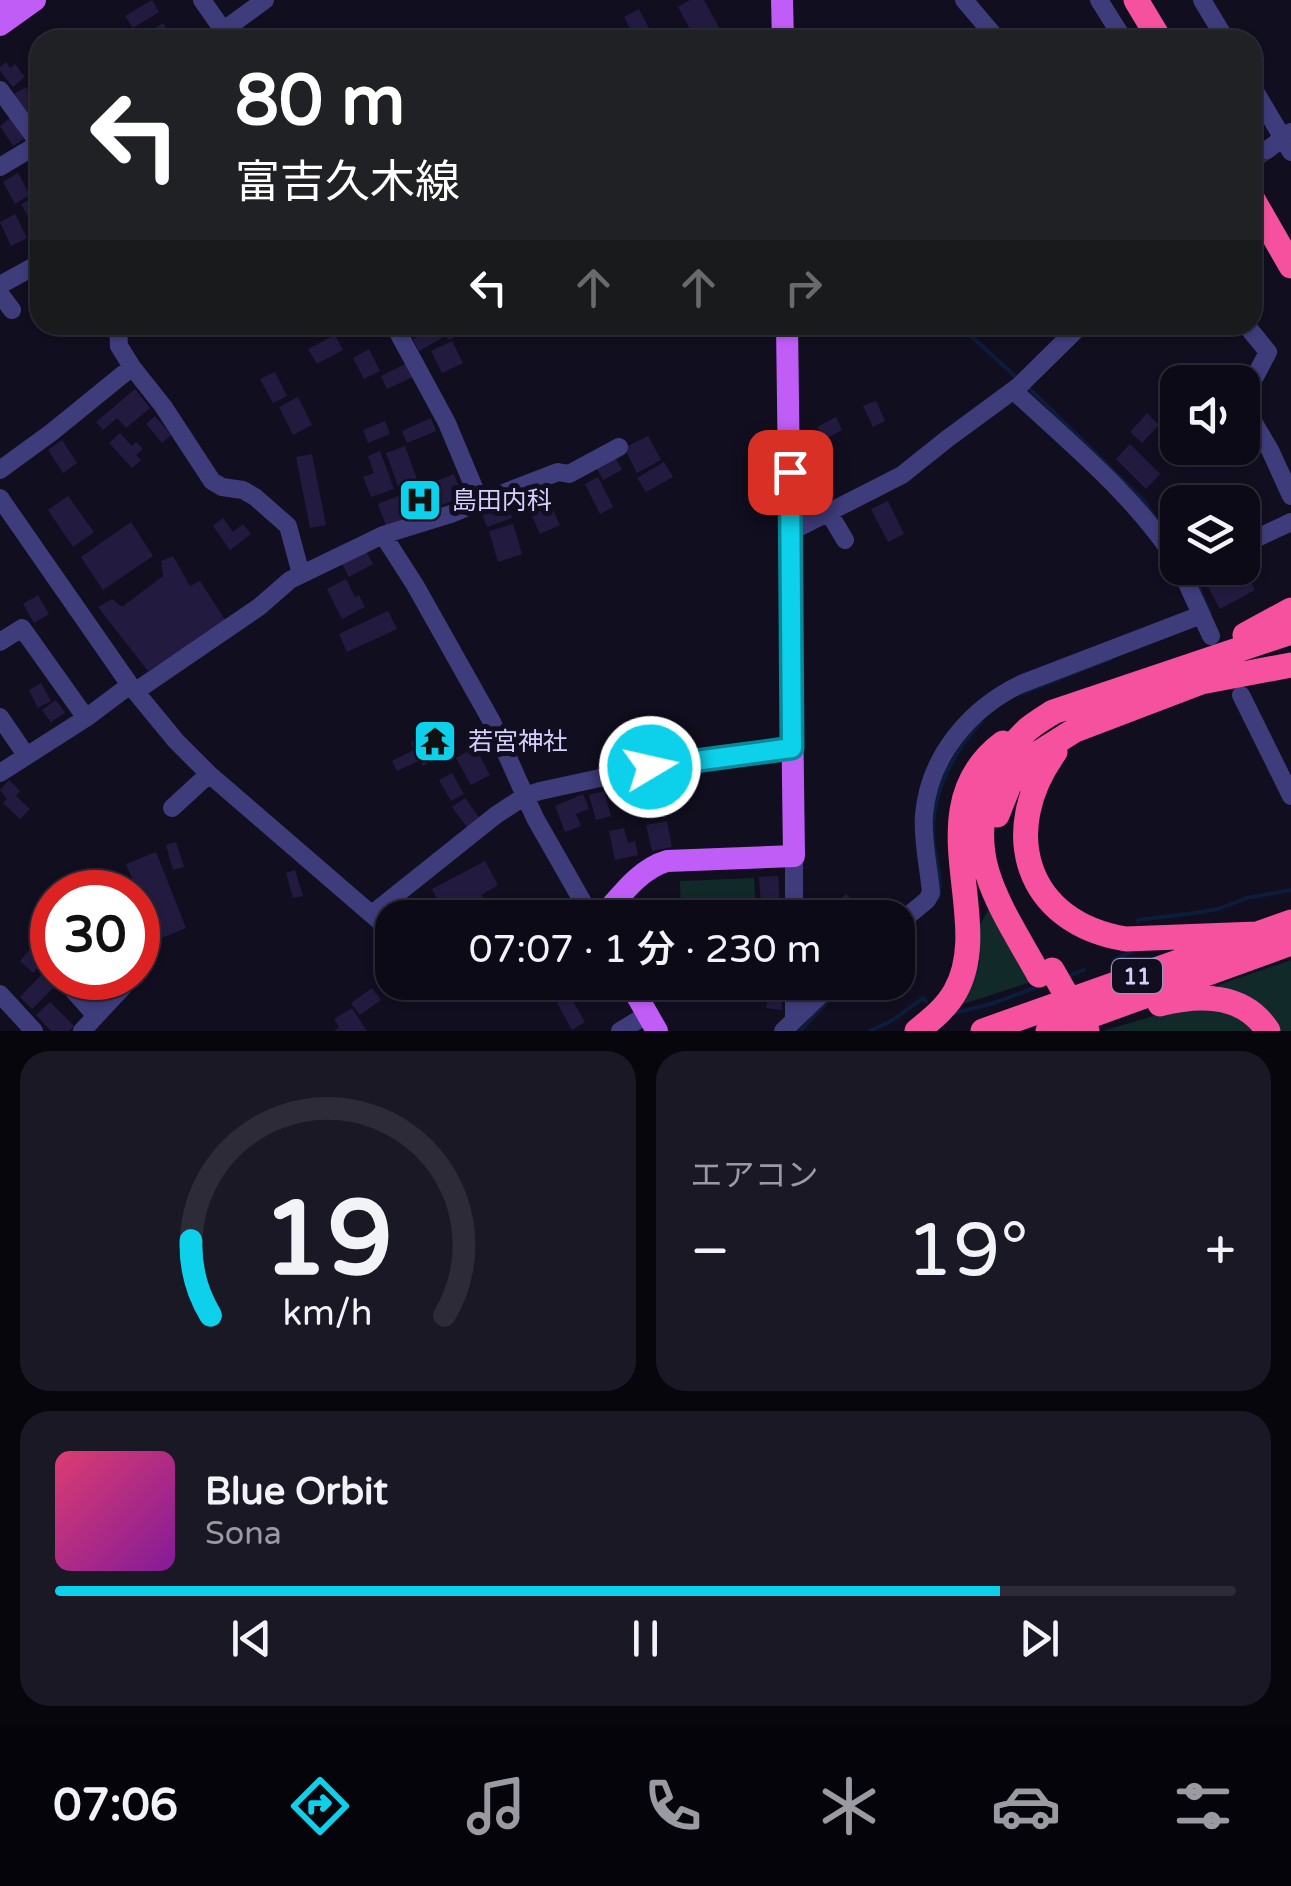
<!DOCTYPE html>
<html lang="ja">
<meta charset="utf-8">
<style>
:root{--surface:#0d0a18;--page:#1b1825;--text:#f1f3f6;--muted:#9a9aa2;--line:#2d2b37;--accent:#0dd1ea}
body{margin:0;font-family:"Varela Round","Noto Sans JP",sans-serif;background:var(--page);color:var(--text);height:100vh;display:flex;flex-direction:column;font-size:38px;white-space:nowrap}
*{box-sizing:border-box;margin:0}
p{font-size:32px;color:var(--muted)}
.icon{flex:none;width:55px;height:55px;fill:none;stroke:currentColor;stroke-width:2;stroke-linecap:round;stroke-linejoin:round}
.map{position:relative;height:1031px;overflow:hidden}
.drawer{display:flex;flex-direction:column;gap:20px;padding:20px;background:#07060d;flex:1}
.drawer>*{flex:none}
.guide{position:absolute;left:30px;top:30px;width:1232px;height:305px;border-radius:30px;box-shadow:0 2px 8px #0004,0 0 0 2px var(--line);background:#202124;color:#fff;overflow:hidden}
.controls{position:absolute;left:1160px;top:365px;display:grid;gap:20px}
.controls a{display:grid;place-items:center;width:100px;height:100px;border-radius:20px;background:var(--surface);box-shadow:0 2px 8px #0004,0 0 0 2px var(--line);font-size:50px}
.speed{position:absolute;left:30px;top:870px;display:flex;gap:20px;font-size:50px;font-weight:700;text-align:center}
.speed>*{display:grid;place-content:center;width:130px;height:130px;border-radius:50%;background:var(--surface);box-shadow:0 2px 8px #0004,0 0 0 2px var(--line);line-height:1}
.speed .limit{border:15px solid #d22;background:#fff;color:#111}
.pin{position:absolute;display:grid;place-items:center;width:85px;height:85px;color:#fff;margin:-42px;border-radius:20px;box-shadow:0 5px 15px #0006}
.me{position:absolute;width:110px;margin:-55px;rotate:81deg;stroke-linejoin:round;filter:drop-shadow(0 0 8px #0008)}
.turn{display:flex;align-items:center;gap:35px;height:210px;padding:0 40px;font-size:45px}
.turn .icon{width:130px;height:130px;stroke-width:2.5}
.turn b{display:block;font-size:70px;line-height:85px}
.lanes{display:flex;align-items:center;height:95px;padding:0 40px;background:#0003;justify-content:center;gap:50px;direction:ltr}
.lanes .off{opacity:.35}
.big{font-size:75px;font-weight:600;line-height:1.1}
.drawer .widget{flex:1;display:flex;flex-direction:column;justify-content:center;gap:15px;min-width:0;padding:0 35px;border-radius:30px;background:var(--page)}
.drawer .dial{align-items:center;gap:0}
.dial svg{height:260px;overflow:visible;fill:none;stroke:var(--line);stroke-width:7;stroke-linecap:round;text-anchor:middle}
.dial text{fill:var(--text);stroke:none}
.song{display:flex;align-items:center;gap:30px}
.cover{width:120px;height:120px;border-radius:15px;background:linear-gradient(135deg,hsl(340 70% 55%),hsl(290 70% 35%))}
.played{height:10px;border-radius:5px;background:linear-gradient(90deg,var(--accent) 80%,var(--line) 80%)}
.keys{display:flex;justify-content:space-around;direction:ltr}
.heat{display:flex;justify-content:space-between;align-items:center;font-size:55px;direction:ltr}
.drawer .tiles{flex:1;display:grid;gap:20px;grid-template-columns:1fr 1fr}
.widget:last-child{grid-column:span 2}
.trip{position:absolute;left:375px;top:900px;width:540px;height:100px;border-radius:30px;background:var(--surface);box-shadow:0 2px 8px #0004,0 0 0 2px var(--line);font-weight:600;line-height:100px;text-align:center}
.dock{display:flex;height:160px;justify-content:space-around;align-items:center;background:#05040a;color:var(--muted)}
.dock .icon{width:70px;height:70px}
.dock .selected{color:var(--accent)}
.dock b{font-size:45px;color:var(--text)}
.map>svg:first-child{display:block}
</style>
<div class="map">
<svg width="1291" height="1031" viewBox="0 0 1291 1031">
<rect width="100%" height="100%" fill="#110e20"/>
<path fill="#112929" d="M754,878L756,917H681L680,881Z
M991,905L1031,982L960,1005L974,979L980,960L979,926Z
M1291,960V1031H1280L1219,989L1218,985Z
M1211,1005L1244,1020L1254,1031H1103L1184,1007Z"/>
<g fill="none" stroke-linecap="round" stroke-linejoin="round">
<path stroke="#0c1c3b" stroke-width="4" d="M959,325L1017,378
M1028,387L1143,500L1157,520
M1190,568L1210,613
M1021,694L1110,659
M938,898C944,878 934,857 933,836C932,792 952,754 981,722
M1138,922V920L1195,913L1218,909L1247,898L1291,890
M1113,960L1136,950
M1068,976L1084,970
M954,1013L991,1004L1040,986
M800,1031L846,982
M870,1031L893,1020L923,998L926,1001"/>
</g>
<path fill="#231b3f" d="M152,0L159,12L133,28L125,16Z
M690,0H704L726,40H696L678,7Z
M639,9L655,40H636L624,17Z
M163,23L173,40H147L144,35Z
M6,62L10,68L15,64L25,77L13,87L0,71V67Z
M26,87L39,106L27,114L14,94Z
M10,118L24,139L13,146L0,126Z
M18,173L30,195L15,204L3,182Z
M34,197L40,208V224L34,227L21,204Z
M15,214L27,238L11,246L0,222Z
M446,325H482L448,340L443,326Z
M437,327L442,338L419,351L413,339Z
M335,335L343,350L317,364L308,349Z
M452,341L463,363L442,373L431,351Z
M369,349L380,371L364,379L353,358Z
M407,363L413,377L387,389L381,376Z
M275,372L287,396L273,403L260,379Z
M135,389L150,408L126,428L117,418L103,430L96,422Z
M298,397L312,425L293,435L279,407Z
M876,401L885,421L873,427L863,406Z
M1170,406L1178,415V439L1158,416Z
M1147,413L1159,425L1142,443L1130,432Z
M155,416L171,435L162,443L146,424Z
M836,417L842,430L824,440L817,427Z
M431,418L436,431L407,443L402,431Z
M385,421L390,434L368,443L363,430Z
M120,433L132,446L136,442L143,449L136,455L141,460L132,468L109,443Z
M648,436L661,460L637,473L624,448Z
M62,440L77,463L63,473L48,450Z
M1130,444L1160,474L1146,489L1116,459Z
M405,446L417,479L398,486L386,453Z
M380,451L394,489L371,497L363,477L374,473L368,456Z
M312,454L326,525L310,528L296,457Z
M615,457L622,470L603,480L596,467Z
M664,462L673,477L646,492L637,478Z
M454,474L463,497L386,526L378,504Z
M820,476L833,501L817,508L805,484Z
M598,477L613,507L600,514L585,484Z
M68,496L94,532L73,547L48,510Z
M548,499L560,525L540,534L528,507Z
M888,501L904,534L888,542L871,509Z
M499,502L503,511L509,509L512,518L487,527L480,509Z
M223,518L233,532L243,524L251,534L230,550L213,526Z
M131,522L153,556L103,590L81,557Z
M513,524L522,554L498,562L489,531Z
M366,551L373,564L349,577L342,564Z
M173,556L190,586L200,581L226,621L148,671L98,607L112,599L122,607L163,576L161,561Z
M1209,568H1218L1226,583L1234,579L1237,585L1249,579L1255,590L1220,609L1200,572Z
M346,579L355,597L359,595L365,607L342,619L327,589Z
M38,595L49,614L34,623L23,604Z
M388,611L397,629L347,652L339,634Z
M41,683L51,701L38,708L29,690Z
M56,700L65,713L51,722L42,710Z
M429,734L440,757L423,766L420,760L397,771L392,761L414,750L411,743Z
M475,747L490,775L471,785L456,758Z
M452,773L464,794L451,801L439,780Z
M9,780L20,791L16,796L30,809L20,819L3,803L7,799L0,790Z
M647,781L649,789L653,788L655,793L650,795L653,806L637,810L630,785Z
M604,791L611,816L596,820L589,795Z
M583,794L589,809L576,814L581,826L565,832L555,806Z
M465,798L481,820L469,830L452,807Z
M667,821L672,847L652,851L646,825Z
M624,828L628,843L635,841L638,855L615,860L609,831Z
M176,842L184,867L173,870L166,845Z
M156,852L186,928L157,940L126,864Z
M485,861L498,885L481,895L493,918H446L432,889Z
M295,870L303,896L293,898L286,873Z
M778,876L780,903L761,904L759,877Z
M846,894L861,909L853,918H845L834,906Z
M32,947L45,960L33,973L20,961Z
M43,973L55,986L32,1009L20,997Z
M773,982H781L782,1010L766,1008Z
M372,988L381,1000L360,1015L351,1003Z
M570,996L585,1022L572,1030L557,1003Z
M50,1002L74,1026L69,1031H51L36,1015Z
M352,1008L367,1031H334L339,1027L334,1019Z"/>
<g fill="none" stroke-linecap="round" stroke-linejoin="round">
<path stroke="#2e2b41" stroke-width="18" stroke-dasharray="18 9" stroke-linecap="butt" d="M1252,161L1267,150"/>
<path stroke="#3f3c7c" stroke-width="18" d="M202,0L230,40
M964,0L998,40
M1099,0L1124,40
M1202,0L1226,40
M210,40L265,0
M1252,86L1291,152
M0,90L40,145
M1267,150L1291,132
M0,167L40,143
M0,285L40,263
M0,294L12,310
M132,367L163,406L212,481L222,487L243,490L255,497L288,526L301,574
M1014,391C1072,445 1135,496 1178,563
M1242,395L1249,388L1268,352L1246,325
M1242,403L1270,450L1291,496
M0,470L52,432L132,367L119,346L118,325
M0,498L130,685L176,741L209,774L392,932
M480,502L558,472L569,474L619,447
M829,513L845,540
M790,532L902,475L947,439L1019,386L1081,325
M383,535L415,585L492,722L535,818L592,918
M1242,545L1291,522
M1180,568L1211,636
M0,642L22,628L86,718
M136,691L259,607L290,580L383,535L451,514L480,502L447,423L394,325
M1241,695L1291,796
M0,717L26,755
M0,773L86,718L130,685
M172,808L209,774
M372,914L496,815L525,796L540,791L651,767L792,748
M794,918V856
M898,924L927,900L931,893C929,868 922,841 924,815C929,757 969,709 1021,684L1201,615
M66,982L96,1016
M794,982V1020
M0,994L34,1031
M82,1031L123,987
M620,1031L648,1014
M783,1031L834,982"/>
<path stroke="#bf5df6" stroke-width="22" d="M782,0L783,40
M0,3L5,0
M0,25L35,0
M601,918C620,897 639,869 667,861L794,856L787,325
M629,982L657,1031"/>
<path stroke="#f5519e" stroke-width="25" d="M1136,0L1160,40
M1252,198L1291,266
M1245,635L1291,610
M1055,752C998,831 1025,923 1126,939L1257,934
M997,815L1009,785L1037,754L1075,730L1201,682L1291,665
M1039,975C1021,942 998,908 987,872C972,821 990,765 1027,730C1035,723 1044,718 1053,712L1291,632
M1160,1004C1199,994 1244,993 1268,1031
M917,1031C931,1020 946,1008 955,992C997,919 915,809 1003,743
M983,1031L1291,922
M1048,1031L1291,943"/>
<path stroke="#f5519e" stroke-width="25" d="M1052,970L1087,1031"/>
</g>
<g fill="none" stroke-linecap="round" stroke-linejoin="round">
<g stroke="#088898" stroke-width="25">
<path id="route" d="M650,767L792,748L790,472"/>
</g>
<use href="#route" stroke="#0dd1ea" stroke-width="18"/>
</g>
<defs>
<g id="hospital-square" transform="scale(2.25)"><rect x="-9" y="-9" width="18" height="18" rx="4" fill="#0dd1ea" stroke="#110e20"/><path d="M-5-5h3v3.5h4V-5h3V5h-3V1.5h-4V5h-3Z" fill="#111"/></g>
<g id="temple-square" transform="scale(2.25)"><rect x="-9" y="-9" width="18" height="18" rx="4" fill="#0dd1ea" stroke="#110e20"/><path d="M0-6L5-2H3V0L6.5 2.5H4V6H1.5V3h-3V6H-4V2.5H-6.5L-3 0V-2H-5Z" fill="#111"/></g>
</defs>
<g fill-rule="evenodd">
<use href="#hospital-square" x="420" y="500"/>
<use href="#temple-square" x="435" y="741"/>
</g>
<g text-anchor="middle" stroke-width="10" stroke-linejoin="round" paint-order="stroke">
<rect fill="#110e20" stroke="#9a95ba" stroke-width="2.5" x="1112" y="959" width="50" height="34" rx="8"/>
<g font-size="22" font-weight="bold" fill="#d5cffc">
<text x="1137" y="984">11</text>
</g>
<g font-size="25" fill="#d5cffc" stroke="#110e20" text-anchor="start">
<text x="452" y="509">島田内科</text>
<text x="468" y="750">若宮神社</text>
</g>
</g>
</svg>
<div class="controls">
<a><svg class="icon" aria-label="sound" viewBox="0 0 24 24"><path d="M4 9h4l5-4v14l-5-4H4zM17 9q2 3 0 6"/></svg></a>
<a><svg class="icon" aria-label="layers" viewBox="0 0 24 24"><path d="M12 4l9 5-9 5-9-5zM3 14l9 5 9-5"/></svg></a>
</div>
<div class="speed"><div class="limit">30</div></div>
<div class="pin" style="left:790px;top:472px;background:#d93025"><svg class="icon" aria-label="arrive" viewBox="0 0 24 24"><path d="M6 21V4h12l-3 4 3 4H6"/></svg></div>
<svg class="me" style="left:650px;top:767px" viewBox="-20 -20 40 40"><circle r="17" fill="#0dd1ea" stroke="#fff" stroke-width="3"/><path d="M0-11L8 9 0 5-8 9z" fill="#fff"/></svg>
<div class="trip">07:07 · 1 分 · 230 m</div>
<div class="guide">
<div class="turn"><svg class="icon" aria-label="left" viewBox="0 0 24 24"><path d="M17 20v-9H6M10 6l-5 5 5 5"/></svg><div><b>80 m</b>富吉久木線</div></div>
<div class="lanes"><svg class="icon" aria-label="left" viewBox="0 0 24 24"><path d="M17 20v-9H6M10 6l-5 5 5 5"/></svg><svg class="icon off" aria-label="ahead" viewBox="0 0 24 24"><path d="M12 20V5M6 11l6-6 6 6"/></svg><svg class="icon off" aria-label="ahead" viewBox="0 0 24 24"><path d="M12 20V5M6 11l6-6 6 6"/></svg><svg class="icon off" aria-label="right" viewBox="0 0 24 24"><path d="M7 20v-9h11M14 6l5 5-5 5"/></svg></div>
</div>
</div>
<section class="drawer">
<div class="tiles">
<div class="widget dial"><svg viewBox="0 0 100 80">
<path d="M14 69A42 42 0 1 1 86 69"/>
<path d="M14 69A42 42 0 0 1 8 46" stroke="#0dd1ea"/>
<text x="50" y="56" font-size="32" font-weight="700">19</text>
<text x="50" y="72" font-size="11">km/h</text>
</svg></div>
<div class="widget"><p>エアコン</p>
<div class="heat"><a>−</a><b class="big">19°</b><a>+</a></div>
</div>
<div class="widget">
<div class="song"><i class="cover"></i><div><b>Blue Orbit</b><p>Sona</p></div></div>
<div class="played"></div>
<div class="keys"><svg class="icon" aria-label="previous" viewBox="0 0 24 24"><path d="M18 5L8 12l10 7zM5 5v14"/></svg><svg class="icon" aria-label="pause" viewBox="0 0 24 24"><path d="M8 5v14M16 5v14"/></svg><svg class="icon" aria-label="next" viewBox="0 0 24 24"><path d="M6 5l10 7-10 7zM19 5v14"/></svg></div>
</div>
</div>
</section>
<nav class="dock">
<b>07:06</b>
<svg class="icon selected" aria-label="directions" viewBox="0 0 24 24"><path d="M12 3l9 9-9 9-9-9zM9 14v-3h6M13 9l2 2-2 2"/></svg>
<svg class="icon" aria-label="music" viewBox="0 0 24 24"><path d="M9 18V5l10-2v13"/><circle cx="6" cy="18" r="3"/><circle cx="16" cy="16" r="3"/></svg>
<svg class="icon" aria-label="phone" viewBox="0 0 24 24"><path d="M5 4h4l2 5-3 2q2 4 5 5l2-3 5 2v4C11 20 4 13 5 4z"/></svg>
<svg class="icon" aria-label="climate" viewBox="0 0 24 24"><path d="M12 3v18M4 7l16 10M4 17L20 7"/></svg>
<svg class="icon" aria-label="car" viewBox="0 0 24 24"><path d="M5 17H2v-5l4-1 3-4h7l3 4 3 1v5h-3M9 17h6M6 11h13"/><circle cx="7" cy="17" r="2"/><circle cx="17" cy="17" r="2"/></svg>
<svg class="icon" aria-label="filters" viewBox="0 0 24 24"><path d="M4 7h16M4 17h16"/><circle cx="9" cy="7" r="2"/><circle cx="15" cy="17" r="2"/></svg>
</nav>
